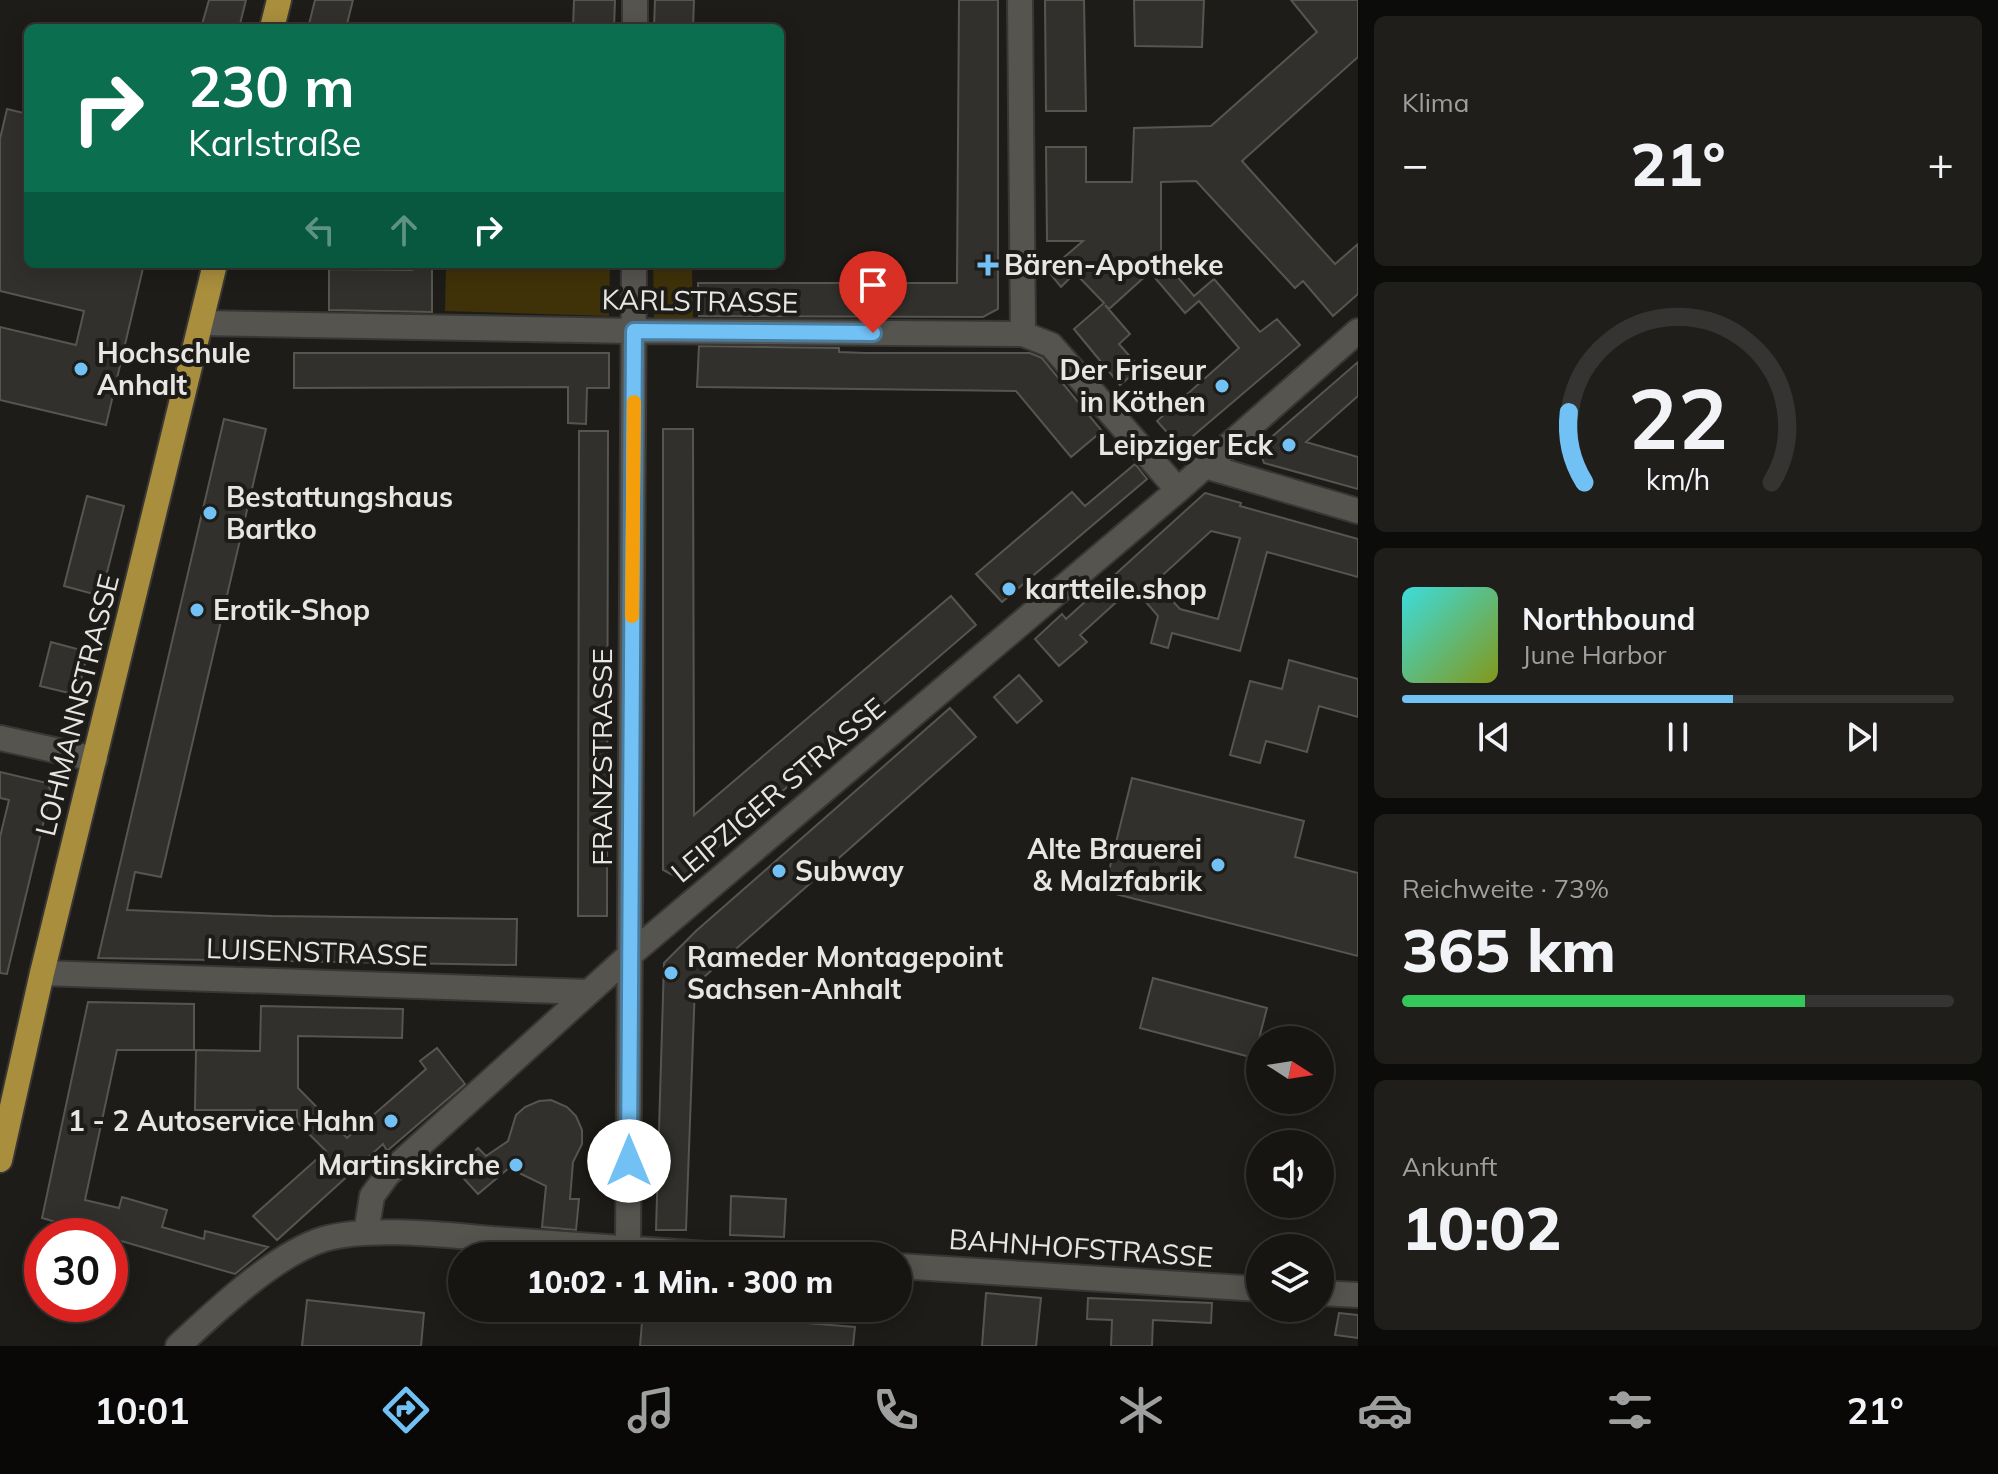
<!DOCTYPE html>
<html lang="de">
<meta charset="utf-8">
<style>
:root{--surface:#161512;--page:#1f1e1b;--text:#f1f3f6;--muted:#9e9f9f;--line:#353432;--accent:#72c1f5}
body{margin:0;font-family:Mulish,sans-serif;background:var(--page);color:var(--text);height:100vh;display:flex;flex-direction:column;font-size:30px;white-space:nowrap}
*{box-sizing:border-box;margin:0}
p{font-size:26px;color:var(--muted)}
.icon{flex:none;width:44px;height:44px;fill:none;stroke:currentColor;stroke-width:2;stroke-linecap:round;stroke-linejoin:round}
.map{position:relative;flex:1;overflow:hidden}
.sheet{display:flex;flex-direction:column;gap:16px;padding:16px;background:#0c0c0a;width:640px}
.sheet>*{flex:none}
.top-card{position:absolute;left:24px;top:24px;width:760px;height:244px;border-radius:12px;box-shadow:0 4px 20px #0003,0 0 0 2px var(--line);background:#0b6e4f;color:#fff;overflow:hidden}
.needle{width:52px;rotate:102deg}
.controls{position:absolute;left:1246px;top:1026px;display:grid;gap:16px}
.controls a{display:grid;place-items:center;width:88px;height:88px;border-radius:50%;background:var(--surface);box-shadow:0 4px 20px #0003,0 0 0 2px var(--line);font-size:40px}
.speed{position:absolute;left:24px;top:1218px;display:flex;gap:16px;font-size:40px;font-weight:700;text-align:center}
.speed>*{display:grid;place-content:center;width:104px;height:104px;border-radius:50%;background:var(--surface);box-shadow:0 4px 20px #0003,0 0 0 2px var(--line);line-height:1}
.speed .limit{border:12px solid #d22;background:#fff;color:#111}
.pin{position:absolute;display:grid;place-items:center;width:68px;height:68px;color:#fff;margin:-82px -34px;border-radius:50% 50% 50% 0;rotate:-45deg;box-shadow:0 0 8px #0007}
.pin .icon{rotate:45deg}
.me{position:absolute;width:88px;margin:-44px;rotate:0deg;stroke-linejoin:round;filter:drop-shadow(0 0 6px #0008)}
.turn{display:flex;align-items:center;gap:28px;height:168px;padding:0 32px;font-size:36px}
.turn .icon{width:104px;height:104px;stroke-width:2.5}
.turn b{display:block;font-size:56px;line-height:68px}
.lanes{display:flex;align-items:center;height:76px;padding:0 32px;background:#0003;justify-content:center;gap:40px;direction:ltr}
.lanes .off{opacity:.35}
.big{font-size:60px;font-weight:800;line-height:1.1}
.sheet .widget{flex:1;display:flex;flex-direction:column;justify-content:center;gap:12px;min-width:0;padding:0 28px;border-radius:12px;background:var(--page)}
.sheet .dial{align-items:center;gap:0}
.dial svg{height:208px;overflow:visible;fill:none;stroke:var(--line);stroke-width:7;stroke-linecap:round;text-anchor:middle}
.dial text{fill:var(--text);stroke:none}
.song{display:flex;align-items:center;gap:24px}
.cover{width:96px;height:96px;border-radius:12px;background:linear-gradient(135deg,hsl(180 70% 55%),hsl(70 70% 35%))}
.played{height:8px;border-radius:4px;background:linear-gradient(90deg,var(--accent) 60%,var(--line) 60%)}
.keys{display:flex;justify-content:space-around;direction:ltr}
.heat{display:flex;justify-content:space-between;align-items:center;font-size:44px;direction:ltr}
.charge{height:12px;border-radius:6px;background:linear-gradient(90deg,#34c759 73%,var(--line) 0)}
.trip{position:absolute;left:448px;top:1242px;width:464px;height:80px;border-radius:40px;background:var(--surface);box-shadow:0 4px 20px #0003,0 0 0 2px var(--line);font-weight:800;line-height:80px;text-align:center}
.tabs{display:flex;height:128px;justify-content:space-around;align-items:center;background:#090807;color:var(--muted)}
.tabs .icon{width:56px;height:56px}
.tabs .current{color:var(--accent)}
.tabs b{font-size:36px;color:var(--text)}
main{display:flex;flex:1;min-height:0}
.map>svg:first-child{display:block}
</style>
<main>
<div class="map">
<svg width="1358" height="1346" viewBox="0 0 1358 1346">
<rect width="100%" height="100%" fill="#1d1c18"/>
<path fill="#3f3209" d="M446,264H610L609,316L445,311Z
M653,264H692L693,318L654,319Z"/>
<path fill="#32302c" stroke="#575550" stroke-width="2" fill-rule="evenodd" d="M209,0H246L239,28H201Z
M315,0H353L346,28H308Z
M574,0H615L614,28H573Z
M655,0H694L693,28H654Z
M959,0H998V309L983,317L699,316L698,283H957Z
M1045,0H1084L1086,111H1046Z
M1134,0H1204L1202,47L1135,46Z
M1291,0H1358V57L1242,161L1335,264L1358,244V294L1333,316L1303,281L1295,288L1196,181L1161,182V258L1194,296L1214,279L1260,332L1277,319L1300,345L1180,447L1157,421L1239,348L1199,301L1185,313L1150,272L1109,309L1105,305L1130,334L1119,344L1140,368L1120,385L1074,329L1104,303L1075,273L1061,287L1048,271L1083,241H1047L1046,147H1086V182H1132L1134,128L1211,126L1317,32Z
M7,109L28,114V264H144L106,425L0,400V327L76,345L84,311L0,291V139Z
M412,264H432V312L329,310V269L412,270Z
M699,346L839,348V352L865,353H1030L1042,358L1102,431L1071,457L1016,391L697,387Z
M294,353H609V388H587L586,424L568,423V387L294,388Z
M1358,362V396L1306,442L1358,457V489L1264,463L1259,448Z
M224,419L266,429L161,877L135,872L127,910L272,916L517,919L516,965L98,958Z
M663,429H693L694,815L951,596L976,625L680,879L663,870Z
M579,431H608L607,916H578Z
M1135,464L1147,479L1002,602L976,574L1072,492L1085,506Z
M1205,493L1241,503L1240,506L1358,539V577L1267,552L1240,651L1172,633L1168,648L1151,643L1158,616L1133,587L1080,635L1087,642L1059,666L1035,639L1062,614L1066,619ZM1211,531L1240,538L1218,619L1180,609L1155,582Z
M87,496L124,506L101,596L64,586Z
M51,642L88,652L77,695L40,686Z
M1289,660L1358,679V717L1319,706L1307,752L1266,741L1260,763L1230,755L1250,681L1282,689Z
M1019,675L1042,701L1017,723L994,697Z
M950,708L976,737L695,985L686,1230H656L664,963L696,931Z
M0,772L47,783L51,791L7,974L0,973V837L9,800L0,798Z
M1132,778L1304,821L1295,857L1358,873V956L1104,891Z
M1153,978L1267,1008L1254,1058L1140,1028Z
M88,1002L194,1004V1050H117L85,1200L119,1208L122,1197L167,1210L162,1227L204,1239L205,1231L268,1247L235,1274L42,1218Z
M261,1006L403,1009L402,1038L298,1036V1088L347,1138L426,1069L420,1061L437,1048L465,1084L387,1151L383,1144L277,1240L253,1216L326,1151L297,1122V1110H195L196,1050L260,1051Z
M551,1100L567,1107L576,1116L582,1130V1144L573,1162L570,1199H579L576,1230L542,1227L546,1186L509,1168L478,1194L455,1169L478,1148L486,1156L508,1141L516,1115L525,1107L539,1101Z
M731,1196L786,1199L784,1237L730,1235Z
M986,1293L1041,1298L1036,1346H982Z
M1088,1298L1212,1303L1211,1323L1153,1320L1152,1346H1111L1112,1320L1087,1319Z
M307,1300L424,1313L421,1346H302Z
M643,1310L855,1327L853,1346H640Z
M1339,1313L1358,1315V1338L1335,1335Z"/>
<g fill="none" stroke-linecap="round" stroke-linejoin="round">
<g stroke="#383735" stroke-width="28">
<path id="minor" d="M1020,0L1023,334
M635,28V0
M201,323L634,331L1023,334L1051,345L1178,490
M1205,466L1358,511
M0,738L95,759
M42,973L589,992
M366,1233L372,1196L388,1174L631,954L1178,490L1358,331
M628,1249L634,264
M898,1266L1260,1289
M1320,1293L1358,1295
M178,1346C216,1311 275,1254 324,1239C370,1226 445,1235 493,1239C574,1245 655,1251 735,1256"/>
</g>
<g stroke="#383735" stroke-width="28">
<path id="major" d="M272,28L279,0
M0,1160L42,973L215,264"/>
</g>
<use href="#minor" stroke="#56544f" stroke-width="24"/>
<use href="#major" stroke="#a98e3d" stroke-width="24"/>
</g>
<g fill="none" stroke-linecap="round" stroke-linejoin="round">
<g stroke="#4a7d9f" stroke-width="20">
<path id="route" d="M629,1161L634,331L873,333"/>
</g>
<use href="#route" stroke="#72c1f5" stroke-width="14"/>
<path stroke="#f59e0b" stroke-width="14" d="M632,616L634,402"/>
</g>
<g fill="#72c1f5" stroke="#1d1c18" stroke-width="3">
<path d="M984 253h8v8h8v8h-8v8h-8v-8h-8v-8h8z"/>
<circle cx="81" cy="369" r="8"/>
<circle cx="1222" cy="386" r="8"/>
<circle cx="1289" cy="445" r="8"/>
<circle cx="210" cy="513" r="8"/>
<circle cx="1009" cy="589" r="8"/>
<circle cx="197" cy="610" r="8"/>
<circle cx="1218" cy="865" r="8"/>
<circle cx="779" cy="871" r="8"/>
<circle cx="671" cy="973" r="8"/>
<circle cx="391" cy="1121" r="8"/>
<circle cx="516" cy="1165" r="8"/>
</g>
<g text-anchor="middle" stroke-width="8" stroke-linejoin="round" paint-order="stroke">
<g font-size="28" font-weight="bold" fill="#e7e6e3" stroke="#1d1c18" text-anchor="start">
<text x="1004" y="275">Bären-Apotheke</text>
<text x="97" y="363">Hochschule<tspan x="97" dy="32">Anhalt</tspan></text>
<text x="1206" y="380" text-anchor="end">Der Friseur<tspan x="1206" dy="32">in Köthen</tspan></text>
<text x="1273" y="455" text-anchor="end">Leipziger Eck</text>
<text x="226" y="507">Bestattungshaus<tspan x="226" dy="32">Bartko</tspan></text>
<text x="1025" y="599">kartteile.shop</text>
<text x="213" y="620">Erotik-Shop</text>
<text x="1202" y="859" text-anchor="end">Alte Brauerei<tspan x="1202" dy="32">&amp; Malzfabrik</tspan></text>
<text x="795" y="881">Subway</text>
<text x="687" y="967">Rameder Montagepoint<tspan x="687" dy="32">Sachsen-Anhalt</tspan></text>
<text x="375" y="1131" text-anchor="end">1 - 2 Autoservice Hahn</text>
<text x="500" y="1175" text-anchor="end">Martinskirche</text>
</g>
<g font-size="28" fill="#e7e6e3" stroke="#1d1c18">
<text transform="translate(700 301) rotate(1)" y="10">KARLSTRASSE</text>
<text transform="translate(77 705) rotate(-76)" y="10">LOHMANNSTRASSE</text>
<text transform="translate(602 757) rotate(-90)" y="10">FRANZSTRASSE</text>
<text transform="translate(778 790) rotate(-40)" y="10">LEIPZIGER STRASSE</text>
<text transform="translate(317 952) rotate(2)" y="10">LUISENSTRASSE</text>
<text transform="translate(1081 1248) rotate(4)" y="10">BAHNHOFSTRASSE</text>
</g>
</g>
</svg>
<div class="controls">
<a><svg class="needle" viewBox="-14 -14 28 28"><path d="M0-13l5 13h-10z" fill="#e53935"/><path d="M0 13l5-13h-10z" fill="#9e9f9f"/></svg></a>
<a><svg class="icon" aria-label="sound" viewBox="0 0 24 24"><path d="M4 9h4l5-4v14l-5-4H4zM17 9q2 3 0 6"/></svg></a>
<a><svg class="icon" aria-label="layers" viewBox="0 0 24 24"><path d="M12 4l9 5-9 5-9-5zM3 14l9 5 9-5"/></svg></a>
</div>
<div class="speed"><div class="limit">30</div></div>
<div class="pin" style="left:873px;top:333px;background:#d93025"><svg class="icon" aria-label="arrive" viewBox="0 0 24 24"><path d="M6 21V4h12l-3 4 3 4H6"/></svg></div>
<svg class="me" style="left:629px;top:1161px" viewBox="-20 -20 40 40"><circle r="19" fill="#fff"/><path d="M0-13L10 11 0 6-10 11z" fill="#72c1f5"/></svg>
<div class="trip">10:02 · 1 Min. · 300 m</div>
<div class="top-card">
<div class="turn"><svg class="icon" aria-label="right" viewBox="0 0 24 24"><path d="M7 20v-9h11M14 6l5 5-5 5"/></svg><div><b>230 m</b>Karlstraße</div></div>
<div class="lanes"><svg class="icon off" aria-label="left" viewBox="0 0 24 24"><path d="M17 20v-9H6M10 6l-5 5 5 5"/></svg><svg class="icon off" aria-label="ahead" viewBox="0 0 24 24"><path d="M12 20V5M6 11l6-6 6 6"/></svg><svg class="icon" aria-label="right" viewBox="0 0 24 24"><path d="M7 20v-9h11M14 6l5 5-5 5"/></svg></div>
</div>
</div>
<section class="sheet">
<div class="widget"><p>Klima</p>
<div class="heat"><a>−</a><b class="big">21°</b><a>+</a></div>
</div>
<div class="widget dial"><svg viewBox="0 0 100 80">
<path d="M14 69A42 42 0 1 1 86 69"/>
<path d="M14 69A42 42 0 0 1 8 42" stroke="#72c1f5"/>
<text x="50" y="56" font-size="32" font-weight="700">22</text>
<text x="50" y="72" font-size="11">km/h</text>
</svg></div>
<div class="widget">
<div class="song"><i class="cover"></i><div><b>Northbound</b><p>June Harbor</p></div></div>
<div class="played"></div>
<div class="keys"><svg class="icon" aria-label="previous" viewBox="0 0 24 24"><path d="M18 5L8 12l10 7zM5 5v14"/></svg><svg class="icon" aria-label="pause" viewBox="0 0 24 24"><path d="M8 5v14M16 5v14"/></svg><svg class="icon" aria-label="next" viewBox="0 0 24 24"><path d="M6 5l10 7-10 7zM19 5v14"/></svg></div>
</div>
<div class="widget"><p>Reichweite · 73%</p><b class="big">365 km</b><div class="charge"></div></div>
<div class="widget"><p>Ankunft</p><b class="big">10:02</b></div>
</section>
</main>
<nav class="tabs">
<b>10:01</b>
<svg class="icon current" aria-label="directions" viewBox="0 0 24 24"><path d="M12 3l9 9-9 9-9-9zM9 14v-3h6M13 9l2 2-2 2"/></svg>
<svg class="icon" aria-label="music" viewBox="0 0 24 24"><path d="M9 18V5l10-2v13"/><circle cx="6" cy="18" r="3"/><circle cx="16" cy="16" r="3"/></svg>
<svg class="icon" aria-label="phone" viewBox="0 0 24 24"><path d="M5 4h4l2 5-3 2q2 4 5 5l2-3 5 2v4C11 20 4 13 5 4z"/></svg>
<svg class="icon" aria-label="climate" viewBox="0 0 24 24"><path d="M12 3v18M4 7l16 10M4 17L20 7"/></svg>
<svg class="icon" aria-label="car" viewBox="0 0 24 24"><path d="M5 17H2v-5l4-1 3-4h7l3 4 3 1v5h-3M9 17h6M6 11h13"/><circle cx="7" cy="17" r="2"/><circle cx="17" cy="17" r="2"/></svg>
<svg class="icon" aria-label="filters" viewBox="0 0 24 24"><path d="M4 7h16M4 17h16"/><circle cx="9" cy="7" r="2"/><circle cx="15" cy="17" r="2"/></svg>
<b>21°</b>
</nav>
